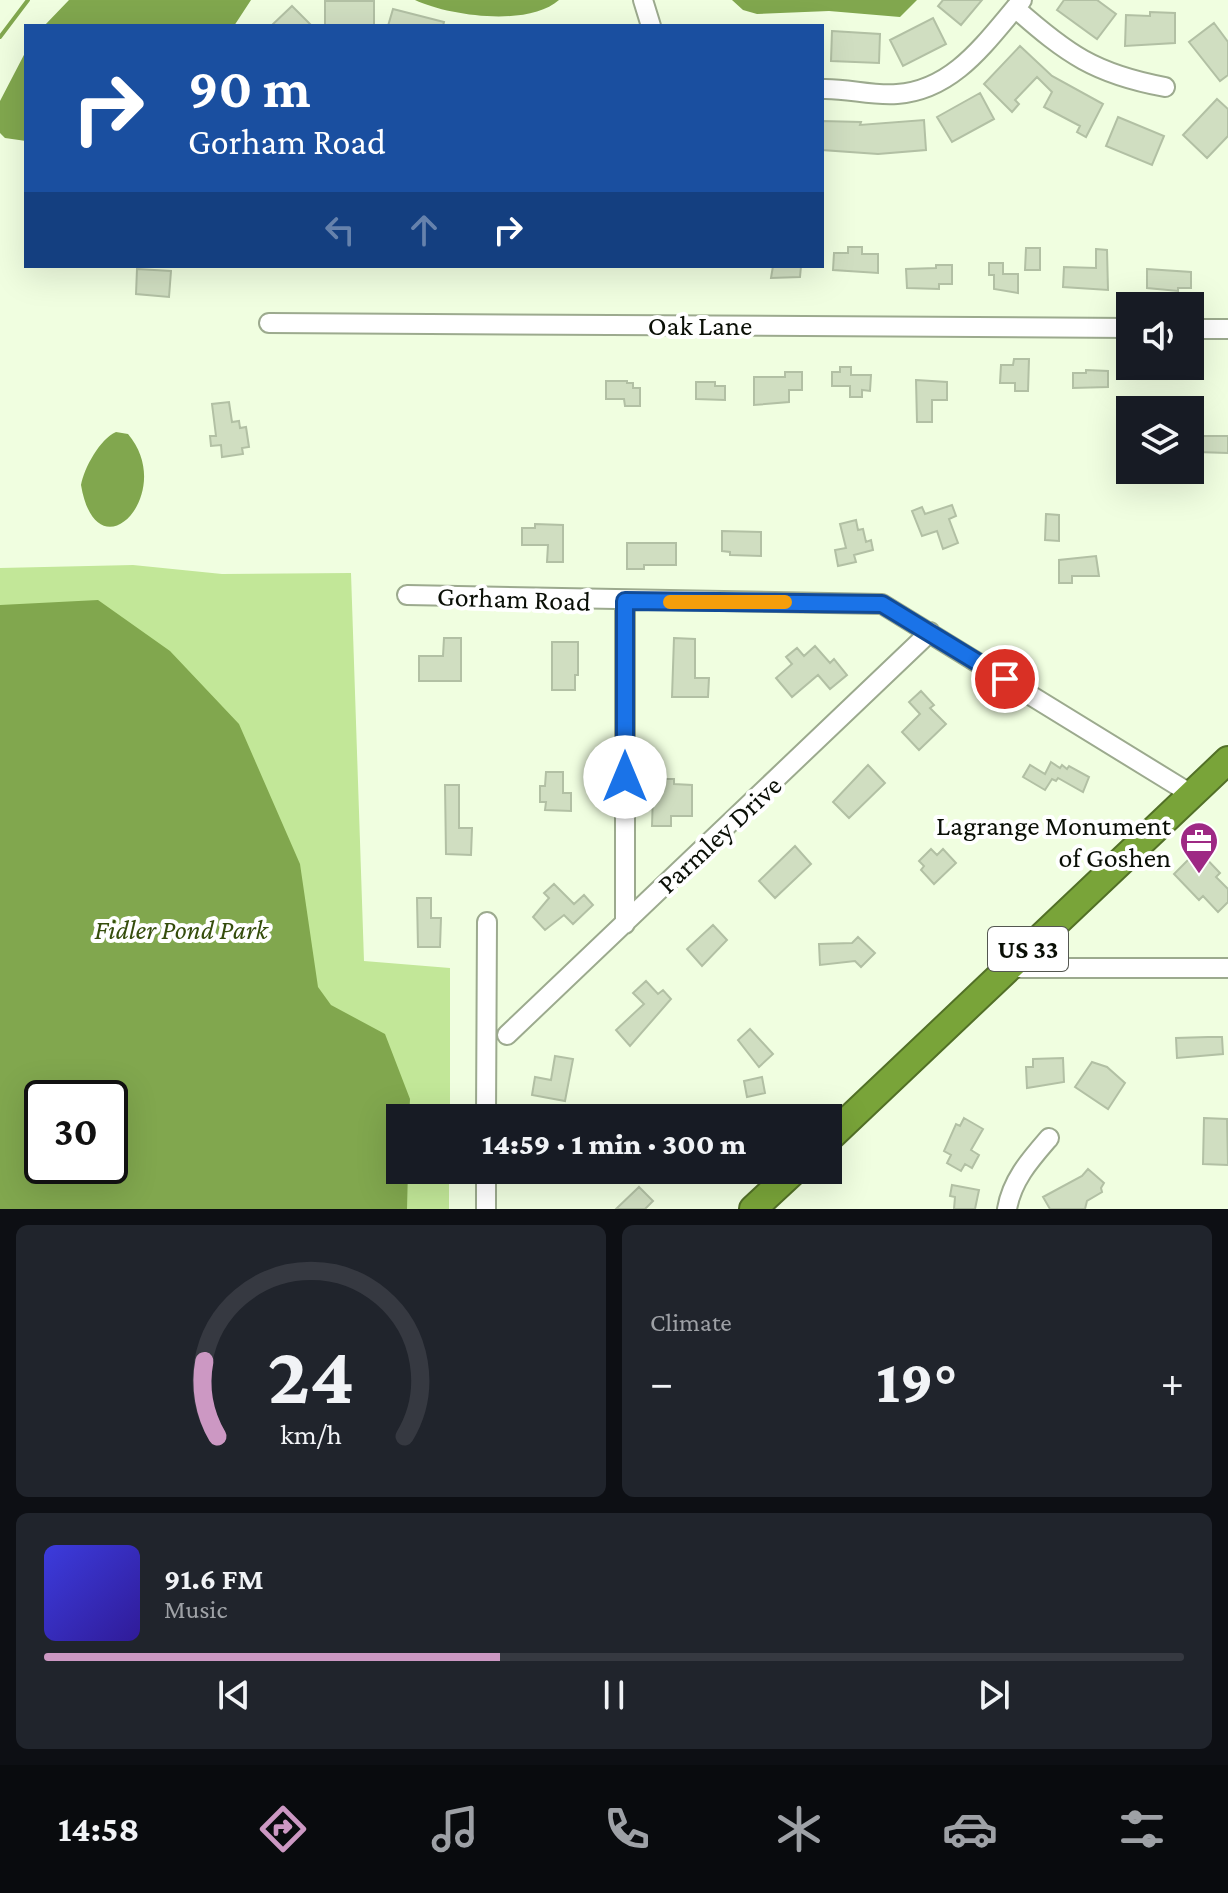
<!DOCTYPE html>
<meta charset="utf-8">
<style>
:root{--surface:#171b24;--page:#20242c;--text:#f1f3f6;--muted:#9ea1a6;--line:#363941;--accent:#cc98c3}
body{margin:0;font-family:"Crimson Pro",serif;background:var(--page);color:var(--text);height:100vh;display:flex;flex-direction:column;font-size:30px;white-space:nowrap}
*{box-sizing:border-box;margin:0}
p{font-size:26px;color:var(--muted)}
.icon{flex:none;width:44px;height:44px;fill:none;stroke:currentColor;stroke-width:2;stroke-linecap:round;stroke-linejoin:round}
.map{position:relative;height:1209px;overflow:hidden}
.side{display:flex;flex-direction:column;gap:16px;padding:16px;background:#0d0f14;flex:1}
.side>*{flex:none}
.top-card{position:absolute;left:24px;top:24px;width:800px;height:244px;border-radius:0px;box-shadow:0 8px 32px #0002;background:#1a4fa0;color:#fff;overflow:hidden}
.fabs{position:absolute;left:1116px;top:292px;display:grid;gap:16px}
.fabs a{display:grid;place-items:center;width:88px;height:88px;border-radius:0px;background:var(--surface);box-shadow:0 8px 32px #0002;font-size:40px}
.speed{position:absolute;left:24px;top:1080px;display:flex;gap:16px;font-size:40px;font-weight:700;text-align:center}
.speed>*{display:grid;place-content:center;width:104px;height:104px;border-radius:50%;background:var(--surface);box-shadow:0 8px 32px #0002;line-height:1}
.speed .limit{border:4px solid #111;border-radius:12px;background:#fff;color:#111}
.pin{position:absolute;display:grid;place-items:center;width:68px;height:68px;color:#fff;margin:-34px;border:4px solid #fff;border-radius:50%;box-shadow:0 2px 8px #0007}
.me{position:absolute;width:88px;margin:-44px;rotate:0deg;stroke-linejoin:round;filter:drop-shadow(0 0 6px #0008)}
.turn{display:flex;align-items:center;gap:28px;height:168px;padding:0 32px;font-size:36px}
.turn .icon{width:104px;height:104px;stroke-width:2.5}
.turn b{display:block;font-size:56px;line-height:68px}
.lanes{display:flex;align-items:center;height:76px;padding:0 32px;background:#0003;justify-content:center;gap:40px;direction:ltr}
.lanes .off{opacity:.35}
.big{font-size:60px;font-weight:800;line-height:1.1}
.side .card{flex:1;display:flex;flex-direction:column;justify-content:center;gap:12px;min-width:0;padding:0 28px;border-radius:12px;background:var(--page)}
.side .dial{align-items:center;gap:0}
.dial svg{height:208px;overflow:visible;fill:none;stroke:var(--line);stroke-width:7;stroke-linecap:round;text-anchor:middle}
.dial text{fill:var(--text);stroke:none}
.song{display:flex;align-items:center;gap:24px}
.cover{width:96px;height:96px;border-radius:12px;background:linear-gradient(135deg,hsl(240 70% 55%),hsl(250 70% 35%))}
.played{height:8px;border-radius:4px;background:linear-gradient(90deg,var(--accent) 40%,var(--line) 40%)}
.keys{display:flex;justify-content:space-around;direction:ltr}
.heat{display:flex;justify-content:space-between;align-items:center;font-size:44px;direction:ltr}
.side .tiles{flex:1;display:grid;gap:16px;grid-template-columns:1fr 1fr}
.card:last-child{grid-column:span 2}
.trip{position:absolute;left:386px;top:1104px;width:456px;height:80px;border-radius:0px;background:var(--surface);box-shadow:0 8px 32px #0002;font-weight:800;line-height:80px;text-align:center}
.menu{display:flex;height:128px;justify-content:space-around;align-items:center;background:#090b0e;color:var(--muted)}
.menu .icon{width:56px;height:56px}
.menu .selected{color:var(--accent)}
.menu b{font-size:36px;color:var(--text)}
.map>svg:first-child{display:block}
</style>
<div class="map">
<svg width="1228" height="1209" viewBox="0 0 1228 1209">
<rect width="100%" height="100%" fill="#f0fee0"/>
<path fill="#c2e798" fill-rule="evenodd" d="M133,565L222,574L351,573L364,961L450,968V1118H400V1170H449V1209H0V568ZM42,1098H110V1166H42Z"/>
<path fill="#81a74e" fill-rule="evenodd" d="M69,0H251L234,26H44Z
M415,0H559C529,27 449,16 415,0Z
M732,0H917L900,17L829,11L757,14L743,10Z
M26,51V141L5,138L0,133V101Z
M116,432L128,434C178,493 97,579 81,485C84,468 100,439 116,432Z
M98,600L170,651L239,724L300,864L318,987L331,1005L385,1034L410,1099L409,1118H400V1170H408L407,1209H0V605ZM110,1098V1166H42V1098Z"/>
<g fill="none" stroke-linecap="round" stroke-linejoin="round">
<path stroke="#81a74e" stroke-width="4" d="M0,37L28,0"/>
</g>
<path fill="#d0dec1" stroke="#b2c0a4" stroke-width="2" d="M943,0H982L961,25L938,6Z
M1064,0H1097L1116,14L1097,39L1057,10Z
M325,1H374V26H325Z
M292,6L312,26H271Z
M393,9L444,22L443,26H388Z
M1150,12L1175,13V43L1125,46L1126,15L1150,16Z
M933,18L946,44L903,66L890,40Z
M1214,23L1228,42V75L1220,81L1189,42Z
M832,31L880,34L879,63L831,61Z
M1020,46L1052,76L1103,104L1086,137L1077,132L1080,126L1044,107L1052,92L1037,77L1015,100L1019,104L1012,112L984,84Z
M980,93L994,119L952,142L937,117Z
M1217,99L1228,109V136L1207,158L1183,135Z
M1118,117L1164,136L1152,165L1106,146Z
M924,120L926,150L878,154L822,150V121L861,122L860,125Z
M848,247H862V254H878V273L833,270L834,253H848Z
M1026,248H1040V270H1025Z
M1096,249L1107,250L1108,290L1063,287L1064,267L1096,268Z
M989,263H1003V274H1018V293L994,289V275H989Z
M936,265H952V284H939V289L907,288L906,269L936,268Z
M773,266H801L800,277L771,278Z
M137,269L171,271L169,297L136,294Z
M1147,269L1191,272V288H1178V291L1147,288Z
M1014,359H1029L1028,391H1015V383H1000L1001,365H1013Z
M840,367H851V375H871L870,391L862,390V397H850V386H832V372H840Z
M1086,370L1108,371V387L1073,388V373H1086Z
M785,372H802V390H789V402L754,405V377H785Z
M916,380L947,382V400H932V422H917Z
M606,381H627V383H633V388H640V406H625L624,399H606Z
M696,382H715V386H725V400L696,399Z
M229,402L232,422L239,421L240,428L246,427L249,447L242,448L243,454L222,457L221,445L211,446L210,436H216L212,404Z
M1198,436H1228V453L1197,452Z
M952,505L956,516L949,519L958,543L943,549L937,531L922,536L912,511L922,507L925,514Z
M1046,514L1059,515V541L1045,540Z
M856,520L858,530L863,529L866,542L871,540L873,550L854,555L856,562L838,566L835,550L846,548L840,524Z
M535,524L563,525V562H547L548,545H522V528H535Z
M722,531L761,532V556L730,555V552L722,551Z
M627,543H676V565H644V569H627Z
M1096,556L1099,576H1072V583H1059V560Z
M444,638H461V681H419V656H443Z
M674,638L695,639V678H709L708,697H672Z
M552,642H578V675H575V690H552Z
M815,646L830,663L834,659L847,675L830,689L818,675L792,697L776,678L792,664L786,657L797,648L804,656Z
M921,691L934,705L930,708L946,724L919,750L902,732L920,714L909,702Z
M1051,762L1060,768L1062,765L1067,769L1069,766L1089,777L1083,792L1058,778L1056,781L1052,779L1045,790L1023,777L1030,765L1045,774Z
M868,765L885,783L849,818L833,802Z
M546,772H563V793H571V811L545,810L546,802H540V786H545Z
M660,779H674V784L692,785V816H671V826H652L653,794H660Z
M445,785H459V828H472L471,855L446,854Z
M795,846L811,864L775,898L759,881Z
M931,849L937,855L943,849L956,863L934,884L921,870L924,866L919,861Z
M1198,850L1220,873L1216,877L1228,889V902L1218,912L1203,896L1199,900L1174,874Z
M554,884L574,904L584,895L593,905L573,924L564,915L545,930L533,917L549,898L544,893Z
M417,898H431V918H441L440,947H418Z
M713,925L727,940L702,966L687,949Z
M858,937L875,953L861,967L855,961L820,965L819,944L852,943Z
M646,981L658,994L663,990L671,999L630,1046L616,1030L644,1004L633,993Z
M750,1029L773,1054L759,1067L738,1040Z
M1208,1037H1222L1223,1054L1177,1058L1176,1038Z
M555,1056L573,1059L565,1101L532,1095L535,1077L551,1080Z
M1063,1058L1064,1082L1027,1088L1026,1067H1033V1059Z
M1092,1062L1107,1067L1125,1083L1108,1109L1075,1087Z
M762,1077L765,1093L747,1097L744,1081Z
M964,1118L983,1129L971,1150L979,1155L972,1168L965,1164L961,1171L947,1163L951,1155L944,1151L956,1124L960,1126Z
M1204,1118L1227,1119L1228,1165L1203,1164Z
M1088,1169L1104,1183L1101,1188L1102,1192L1087,1201L1085,1209H1050L1043,1197L1082,1176Z
M952,1185L979,1190L975,1209H954L955,1197L950,1196Z
M639,1187L653,1201L645,1209H616Z"/>
<g fill="none" stroke-linecap="round" stroke-linejoin="round">
<g stroke="#9caa8e" stroke-width="22">
<path id="minor" d="M643,0L651,26
M1015,8C1067,54 1095,74 1165,87
M822,89C847,88 871,96 897,94C955,90 987,40 1022,0
M269,323L1130,328
M1190,329H1228
M407,595L882,604L1191,794
M625,924V601
M1009,968H1228
M507,1035L930,632
M486,1118L487,922
M486,1209V1170
M1007,1209C1012,1180 1030,1160 1049,1138"/>
</g>
<g stroke="#527027" stroke-width="30">
<path id="highway" d="M828,1139L1228,760
M753,1209L795,1170"/>
</g>
<use href="#minor" stroke="#fff" stroke-width="18"/>
<use href="#highway" stroke="#79a439" stroke-width="26"/>
</g>
<g fill="none" stroke-linecap="round" stroke-linejoin="round">
<g stroke="#114b97" stroke-width="20">
<path id="route" d="M625,777V601L882,604L1005,679"/>
</g>
<use href="#route" stroke="#1a73e8" stroke-width="14"/>
<path stroke="#f59e0b" stroke-width="14" d="M670,602H785"/>
</g>
<defs>
<g id="office-pin" transform="scale(2)"><path d="M0 17L-7.5 6A9.5 9.5 0 1 1 7.5 6Z" fill="#9e2984" stroke="#fff"/><path d="M-6-3h4V-5.5h4V-3h4V5H-6ZM-1-4.5V-3h2v-1.5ZM-6 0V1H6V0Z" fill="#fff"/></g>
</defs>
<g fill-rule="evenodd">
<use href="#office-pin" x="1199" y="841"/>
</g>
<g text-anchor="middle" stroke-width="8" stroke-linejoin="round" paint-order="stroke">
<rect fill="#fff" stroke="#545751" stroke-width="2" x="988" y="927" width="80" height="44" rx="6"/>
<g font-size="26" font-weight="bold" fill="#0a0f06">
<text x="1028" y="958">US 33</text>
</g>
<g font-size="28" fill="#0a0f06" stroke="#fff">
<text x="700" y="335">Oak Lane</text>
<text transform="translate(514 598) rotate(2)" y="10">Gorham Road</text>
<text transform="translate(719 834) rotate(-43)" y="10">Parmley Drive</text>
</g>
<g font-size="28" fill="#0a0f06" stroke="#fff" text-anchor="end">
<text x="1171" y="835">Lagrange Monument<tspan x="1171" dy="32">of Goshen</tspan></text>
</g>
<g font-size="28" font-style="italic" fill="#354d0c" stroke="#fff">
<text x="181" y="939">Fidler Pond Park</text>
</g>
</g>
</svg>
<div class="fabs">
<a><svg class="icon" aria-label="sound" viewBox="0 0 24 24"><path d="M4 9h4l5-4v14l-5-4H4zM17 9q2 3 0 6"/></svg></a>
<a><svg class="icon" aria-label="layers" viewBox="0 0 24 24"><path d="M12 4l9 5-9 5-9-5zM3 14l9 5 9-5"/></svg></a>
</div>
<div class="speed"><div class="limit">30</div></div>
<div class="pin" style="left:1005px;top:679px;background:#d93025"><svg class="icon" aria-label="arrive" viewBox="0 0 24 24"><path d="M6 21V4h12l-3 4 3 4H6"/></svg></div>
<svg class="me" style="left:625px;top:777px" viewBox="-20 -20 40 40"><circle r="19" fill="#fff"/><path d="M0-13L10 11 0 6-10 11z" fill="#1a73e8"/></svg>
<div class="trip">14:59 · 1 min · 300 m</div>
<div class="top-card">
<div class="turn"><svg class="icon" aria-label="right" viewBox="0 0 24 24"><path d="M7 20v-9h11M14 6l5 5-5 5"/></svg><div><b>90 m</b>Gorham Road</div></div>
<div class="lanes"><svg class="icon off" aria-label="left" viewBox="0 0 24 24"><path d="M17 20v-9H6M10 6l-5 5 5 5"/></svg><svg class="icon off" aria-label="ahead" viewBox="0 0 24 24"><path d="M12 20V5M6 11l6-6 6 6"/></svg><svg class="icon" aria-label="right" viewBox="0 0 24 24"><path d="M7 20v-9h11M14 6l5 5-5 5"/></svg></div>
</div>
</div>
<section class="side">
<div class="tiles">
<div class="card dial"><svg viewBox="0 0 100 80">
<path d="M14 69A42 42 0 1 1 86 69"/>
<path d="M14 69A42 42 0 0 1 9 40" stroke="#cc98c3"/>
<text x="50" y="56" font-size="32" font-weight="700">24</text>
<text x="50" y="72" font-size="11">km/h</text>
</svg></div>
<div class="card"><p>Climate</p>
<div class="heat"><a>−</a><b class="big">19°</b><a>+</a></div>
</div>
<div class="card">
<div class="song"><i class="cover"></i><div><b>91.6 FM</b><p>Music</p></div></div>
<div class="played"></div>
<div class="keys"><svg class="icon" aria-label="previous" viewBox="0 0 24 24"><path d="M18 5L8 12l10 7zM5 5v14"/></svg><svg class="icon" aria-label="pause" viewBox="0 0 24 24"><path d="M8 5v14M16 5v14"/></svg><svg class="icon" aria-label="next" viewBox="0 0 24 24"><path d="M6 5l10 7-10 7zM19 5v14"/></svg></div>
</div>
</div>
</section>
<nav class="menu">
<b>14:58</b>
<svg class="icon selected" aria-label="directions" viewBox="0 0 24 24"><path d="M12 3l9 9-9 9-9-9zM9 14v-3h6M13 9l2 2-2 2"/></svg>
<svg class="icon" aria-label="music" viewBox="0 0 24 24"><path d="M9 18V5l10-2v13"/><circle cx="6" cy="18" r="3"/><circle cx="16" cy="16" r="3"/></svg>
<svg class="icon" aria-label="phone" viewBox="0 0 24 24"><path d="M5 4h4l2 5-3 2q2 4 5 5l2-3 5 2v4C11 20 4 13 5 4z"/></svg>
<svg class="icon" aria-label="climate" viewBox="0 0 24 24"><path d="M12 3v18M4 7l16 10M4 17L20 7"/></svg>
<svg class="icon" aria-label="car" viewBox="0 0 24 24"><path d="M5 17H2v-5l4-1 3-4h7l3 4 3 1v5h-3M9 17h6M6 11h13"/><circle cx="7" cy="17" r="2"/><circle cx="17" cy="17" r="2"/></svg>
<svg class="icon" aria-label="filters" viewBox="0 0 24 24"><path d="M4 7h16M4 17h16"/><circle cx="9" cy="7" r="2"/><circle cx="15" cy="17" r="2"/></svg>
</nav>
